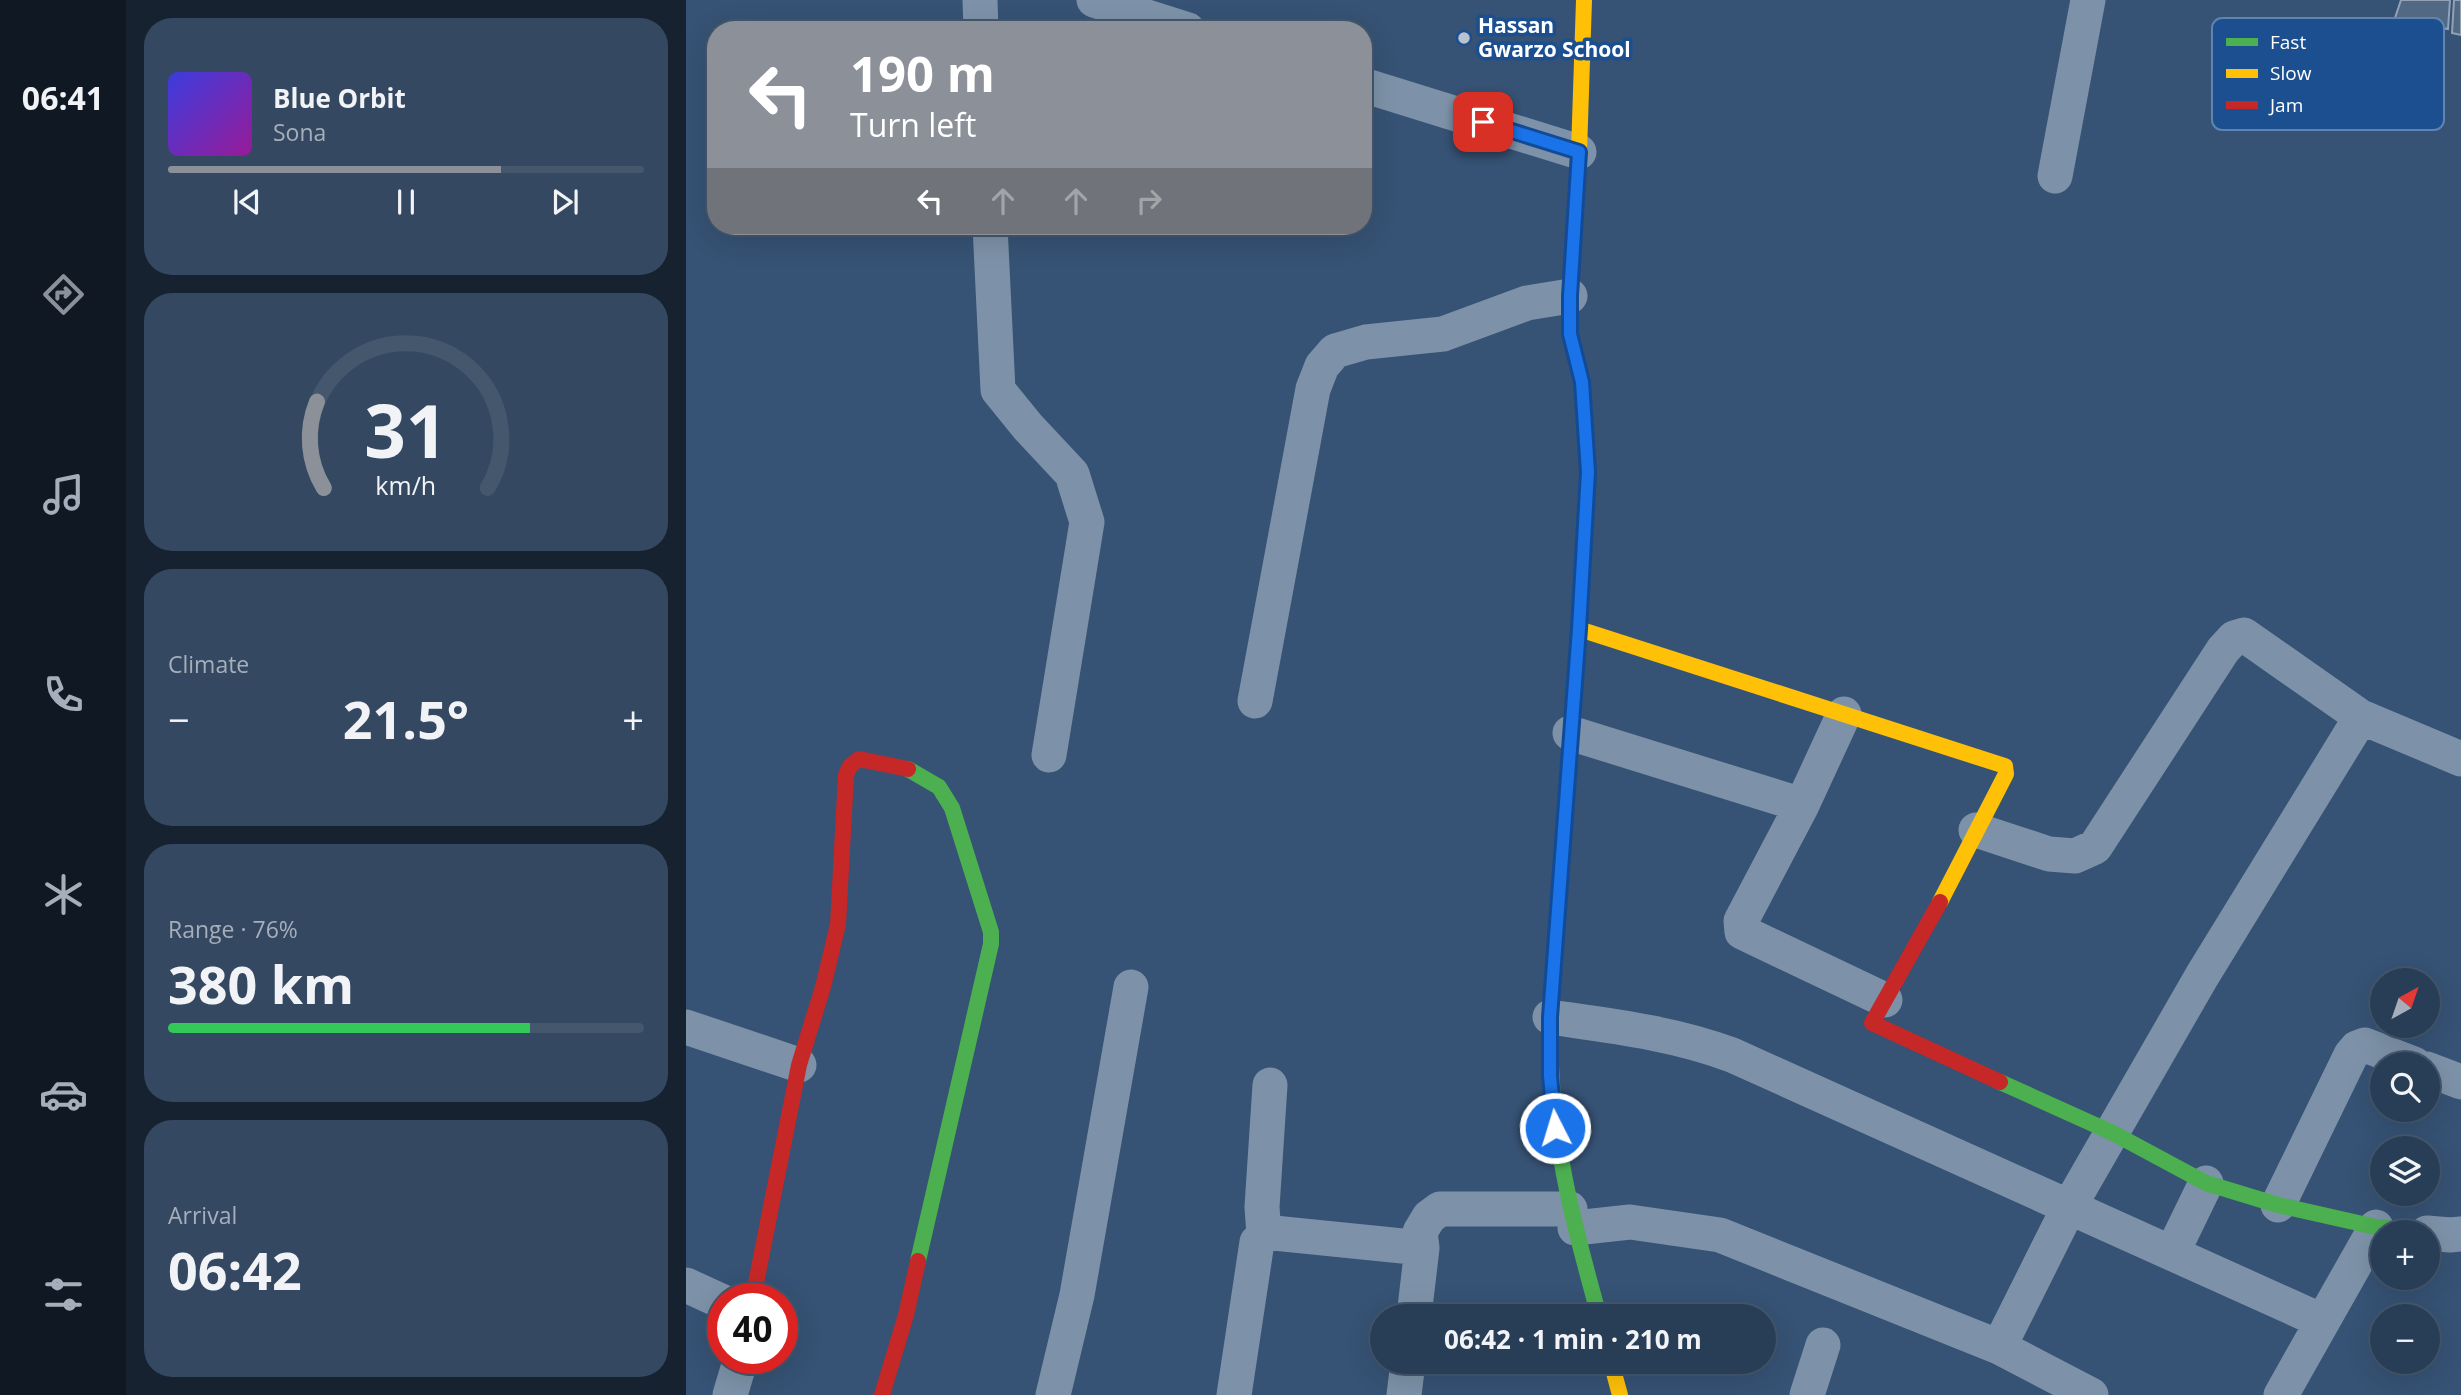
<!DOCTYPE html>
<meta charset="utf-8">
<style>
:root{--surface:#283e57;--page:#344961;--text:#f1f3f6;--muted:#a5aeba;--line:#44576d;--accent:#8c9099}
body{margin:0;font-family:"Open Sans",sans-serif;background:var(--page);color:var(--text);height:100vh;display:flex;flex-direction:column;font-size:26px;white-space:nowrap}
*{box-sizing:border-box;margin:0}
p{font-size:23px;color:var(--muted)}
.icon{flex:none;width:38px;height:38px;fill:none;stroke:currentColor;stroke-width:2;stroke-linecap:round;stroke-linejoin:round}
.map{position:relative;flex:1;overflow:hidden}
.panel{display:flex;flex-direction:column;gap:18px;padding:18px;background:#162230;width:560px}
.panel>*{flex:none}
.banner{position:absolute;left:21px;top:21px;width:665px;height:214px;border-radius:28px;box-shadow:0 7px 28px #0002,0 0 0 2px var(--line);background:#8c9099;color:#fff;overflow:hidden}
.needle{width:46px;rotate:40deg}
.buttons{position:absolute;left:1684px;top:968px;display:grid;gap:14px}
.buttons a{display:grid;place-items:center;width:70px;height:70px;border-radius:50%;background:var(--surface);box-shadow:0 7px 28px #0002,0 0 0 2px var(--line);font-size:35px}
.speed{position:absolute;left:21px;top:1283px;display:flex;gap:14px;font-size:35px;font-weight:700;text-align:center}
.speed>*{display:grid;place-content:center;width:91px;height:91px;border-radius:50%;background:var(--surface);box-shadow:0 7px 28px #0002,0 0 0 2px var(--line);line-height:1}
.speed .limit{border:10px solid #d22;background:#fff;color:#111}
.pin{position:absolute;display:grid;place-items:center;width:60px;height:60px;color:#fff;margin:-30px;border-radius:14px;box-shadow:0 4px 10px #0006}
.me{position:absolute;width:77px;margin:-38px;rotate:355deg;stroke-linejoin:round;filter:drop-shadow(0 0 5px #0008)}
.turn{display:flex;align-items:center;gap:24px;height:147px;padding:0 28px;font-size:32px}
.turn .icon{width:91px;height:91px;stroke-width:2.5}
.turn b{display:block;font-size:49px;line-height:60px}
.lanes{display:flex;align-items:center;height:66px;padding:0 28px;background:#0003;justify-content:center;gap:35px;direction:ltr}
.lanes .off{opacity:.35}
.big{font-size:52px;font-weight:700;line-height:1.1}
.panel .card{flex:1;display:flex;flex-direction:column;justify-content:center;gap:10px;min-width:0;padding:0 24px;border-radius:28px;background:var(--page)}
.panel .dial{align-items:center;gap:0}
.dial svg{height:182px;overflow:visible;fill:none;stroke:var(--line);stroke-width:7;stroke-linecap:round;text-anchor:middle}
.dial text{fill:var(--text);stroke:none}
.song{display:flex;align-items:center;gap:21px}
.cover{width:84px;height:84px;border-radius:10px;background:linear-gradient(135deg,hsl(240 70% 55%),hsl(300 70% 35%))}
.played{height:7px;border-radius:4px;background:linear-gradient(90deg,var(--accent) 70%,var(--line) 70%)}
.keys{display:flex;justify-content:space-around;direction:ltr}
.heat{display:flex;justify-content:space-between;align-items:center;font-size:38px;direction:ltr}
.charge{height:10px;border-radius:5px;background:linear-gradient(90deg,#34c759 76%,var(--line) 0)}
.trip{position:absolute;left:684px;top:1304px;width:406px;height:70px;border-radius:35px;background:var(--surface);box-shadow:0 7px 28px #0002,0 0 0 2px var(--line);font-weight:700;line-height:70px;text-align:center}
main{display:flex;flex:1;min-height:0}
.tabs{display:flex;flex-direction:column;width:126px;justify-content:space-around;align-items:center;background:#101923;color:var(--muted)}
.tabs .icon{width:49px;height:49px}
.tabs .current{color:var(--accent)}
.tabs b{font-size:32px;color:var(--text)}
.map>svg:first-child{display:block}
</style>
<main>
<nav class="tabs">
<b>06:41</b>
<svg class="icon current" aria-label="directions" viewBox="0 0 24 24"><path d="M12 3l9 9-9 9-9-9zM9 14v-3h6M13 9l2 2-2 2"/></svg>
<svg class="icon" aria-label="music" viewBox="0 0 24 24"><path d="M9 18V5l10-2v13"/><circle cx="6" cy="18" r="3"/><circle cx="16" cy="16" r="3"/></svg>
<svg class="icon" aria-label="phone" viewBox="0 0 24 24"><path d="M5 4h4l2 5-3 2q2 4 5 5l2-3 5 2v4C11 20 4 13 5 4z"/></svg>
<svg class="icon" aria-label="climate" viewBox="0 0 24 24"><path d="M12 3v18M4 7l16 10M4 17L20 7"/></svg>
<svg class="icon" aria-label="car" viewBox="0 0 24 24"><path d="M5 17H2v-5l4-1 3-4h7l3 4 3 1v5h-3M9 17h6M6 11h13"/><circle cx="7" cy="17" r="2"/><circle cx="17" cy="17" r="2"/></svg>
<svg class="icon" aria-label="filters" viewBox="0 0 24 24"><path d="M4 7h16M4 17h16"/><circle cx="9" cy="7" r="2"/><circle cx="15" cy="17" r="2"/></svg>
</nav>
<section class="panel">
<div class="card">
<div class="song"><i class="cover"></i><div><b>Blue Orbit</b><p>Sona</p></div></div>
<div class="played"></div>
<div class="keys"><svg class="icon" aria-label="previous" viewBox="0 0 24 24"><path d="M18 5L8 12l10 7zM5 5v14"/></svg><svg class="icon" aria-label="pause" viewBox="0 0 24 24"><path d="M8 5v14M16 5v14"/></svg><svg class="icon" aria-label="next" viewBox="0 0 24 24"><path d="M6 5l10 7-10 7zM19 5v14"/></svg></div>
</div>
<div class="card dial"><svg viewBox="0 0 100 80">
<path d="M14 69A42 42 0 1 1 86 69"/>
<path d="M14 69A42 42 0 0 1 11 31" stroke="#8c9099"/>
<text x="50" y="56" font-size="32" font-weight="700">31</text>
<text x="50" y="72" font-size="11">km/h</text>
</svg></div>
<div class="card"><p>Climate</p>
<div class="heat"><a>−</a><b class="big">21.5°</b><a>+</a></div>
</div>
<div class="card"><p>Range · 76%</p><b class="big">380 km</b><div class="charge"></div></div>
<div class="card"><p>Arrival</p><b class="big">06:42</b></div>
</section>
<div class="map">
<svg width="1775" height="1395" viewBox="0 0 1775 1395">
<rect width="100%" height="100%" fill="#365274"/>
<path fill="#526984" stroke="#92a2b6" stroke-width="2" d="M1715,0H1764L1762,29L1708,21Z
M1768,0H1775V35L1766,33Z"/>
<g fill="none" stroke-linecap="round" stroke-linejoin="round">
<path stroke="#7d92a8" stroke-width="35" d="M294,0L295,30
M408,0L502,30
M677,85L893,152
M1369,176L1402,0
M304,226L312,390L342,427L386,474L401,522L363,755
M569,701L627,389L636,366L649,351L680,342L757,334L841,303L884,296
M1158,714L1116,805L1055,921L1056,932L1199,1000
M884,733L1116,805
M1290,830L1363,854L1389,856L1409,847L1537,650L1548,638L1558,635L1675,717L1775,759
M864,1017C926,1026 987,1033 1046,1055L1636,1321
M0,1027L113,1065
M1741,1069L1775,1082
M1592,1205L1665,1055L1671,1048L1679,1045L1728,1064
M889,1228L944,1222L1034,1235L1313,1347L1405,1395
M1741,1233L1764,1235L1775,1234
M578,1235L576,1207L584,1085
M1486,1253L1520,1183
M0,1285L37,1302
M728,1316L736,1248L734,1232L743,1217L754,1209H884
M1313,1347L1383,1207L1516,976L1675,717
M44,1395L55,1358
M367,1395L391,1295L445,987
M548,1395L571,1242L578,1235L588,1233L736,1248
M718,1395L722,1362
M1121,1395L1137,1345
M1595,1395L1690,1227"/>
<path stroke="#4caf50" stroke-width="16" d="M222,769L253,787L266,808L305,932V944L232,1261
M865,1065C868,1152 890,1233 913,1316
M1314,1082L1427,1133L1520,1183L1592,1205L1690,1227L1736,1232"/>
<path stroke="#ffc107" stroke-width="16" d="M895,598L902,472L896,382L884,334V296L893,152L898,0
M893,629L1319,766L1320,774L1254,902
M925,1362L934,1395"/>
<path stroke="#c62828" stroke-width="16" d="M1254,902L1186,1023L1314,1082
M865,1065L864,1017L895,598
M67,1298L113,1065L137,987L152,924L160,775L164,766L173,759L222,769
M196,1395L220,1315L232,1261"/>
</g>
<g fill="none" stroke-linecap="round" stroke-linejoin="round">
<g stroke="#114b97" stroke-width="18">
<path id="route" d="M797,122L893,152L884,296V334L896,382L902,472L893,629L864,1017V1076L869,1128"/>
</g>
<use href="#route" stroke="#1a73e8" stroke-width="12"/>
</g>
<circle fill="#b9c2ce" stroke="#1b4f8f" stroke-width="2.5" cx="778" cy="38" r="7"/>
<g text-anchor="middle" stroke-width="7" stroke-linejoin="round" paint-order="stroke">
<g font-size="21" font-weight="bold" fill="#fff" stroke="#1b4f8f" text-anchor="start">
<text x="792" y="33">Hassan<tspan x="792" dy="24">Gwarzo School</tspan></text>
</g>
</g>
<rect x="1526" y="18" width="232" height="112" rx="10" fill="#1b4f8f" stroke="#5f84b1" stroke-width="2"/>
<rect x="1540" y="38" width="32" height="8" fill="#4caf50"/>
<rect x="1540" y="69" width="32" height="9" fill="#ffc107"/>
<rect x="1540" y="101" width="32" height="8" fill="#c62828"/>
<g font-size="19" fill="#fff">
<text x="1584" y="49">Fast</text>
<text x="1584" y="80">Slow</text>
<text x="1584" y="112">Jam</text>
</g>
</svg>
<div class="buttons">
<a><svg class="needle" viewBox="-14 -14 28 28"><path d="M0-13l5 13h-10z" fill="#e53935"/><path d="M0 13l5-13h-10z" fill="#a5aeba"/></svg></a>
<a><svg class="icon" aria-label="search" viewBox="0 0 24 24"><circle cx="10" cy="10" r="6"/><path d="M15 15l6 6"/></svg></a>
<a><svg class="icon" aria-label="layers" viewBox="0 0 24 24"><path d="M12 4l9 5-9 5-9-5zM3 14l9 5 9-5"/></svg></a>
<a>+</a>
<a>−</a>
</div>
<div class="speed"><div class="limit">40</div></div>
<div class="pin" style="left:797px;top:122px;background:#d93025"><svg class="icon" aria-label="arrive" viewBox="0 0 24 24"><path d="M6 21V4h12l-3 4 3 4H6"/></svg></div>
<svg class="me" style="left:869px;top:1128px" viewBox="-20 -20 40 40"><circle r="17" fill="#1a73e8" stroke="#fff" stroke-width="3"/><path d="M0-11L8 9 0 5-8 9z" fill="#fff"/></svg>
<div class="trip">06:42 · 1 min · 210 m</div>
<div class="banner">
<div class="turn"><svg class="icon" aria-label="left" viewBox="0 0 24 24"><path d="M17 20v-9H6M10 6l-5 5 5 5"/></svg><div><b>190 m</b>Turn left</div></div>
<div class="lanes"><svg class="icon" aria-label="left" viewBox="0 0 24 24"><path d="M17 20v-9H6M10 6l-5 5 5 5"/></svg><svg class="icon off" aria-label="ahead" viewBox="0 0 24 24"><path d="M12 20V5M6 11l6-6 6 6"/></svg><svg class="icon off" aria-label="ahead" viewBox="0 0 24 24"><path d="M12 20V5M6 11l6-6 6 6"/></svg><svg class="icon off" aria-label="right" viewBox="0 0 24 24"><path d="M7 20v-9h11M14 6l5 5-5 5"/></svg></div>
</div>
</div>
</main>
